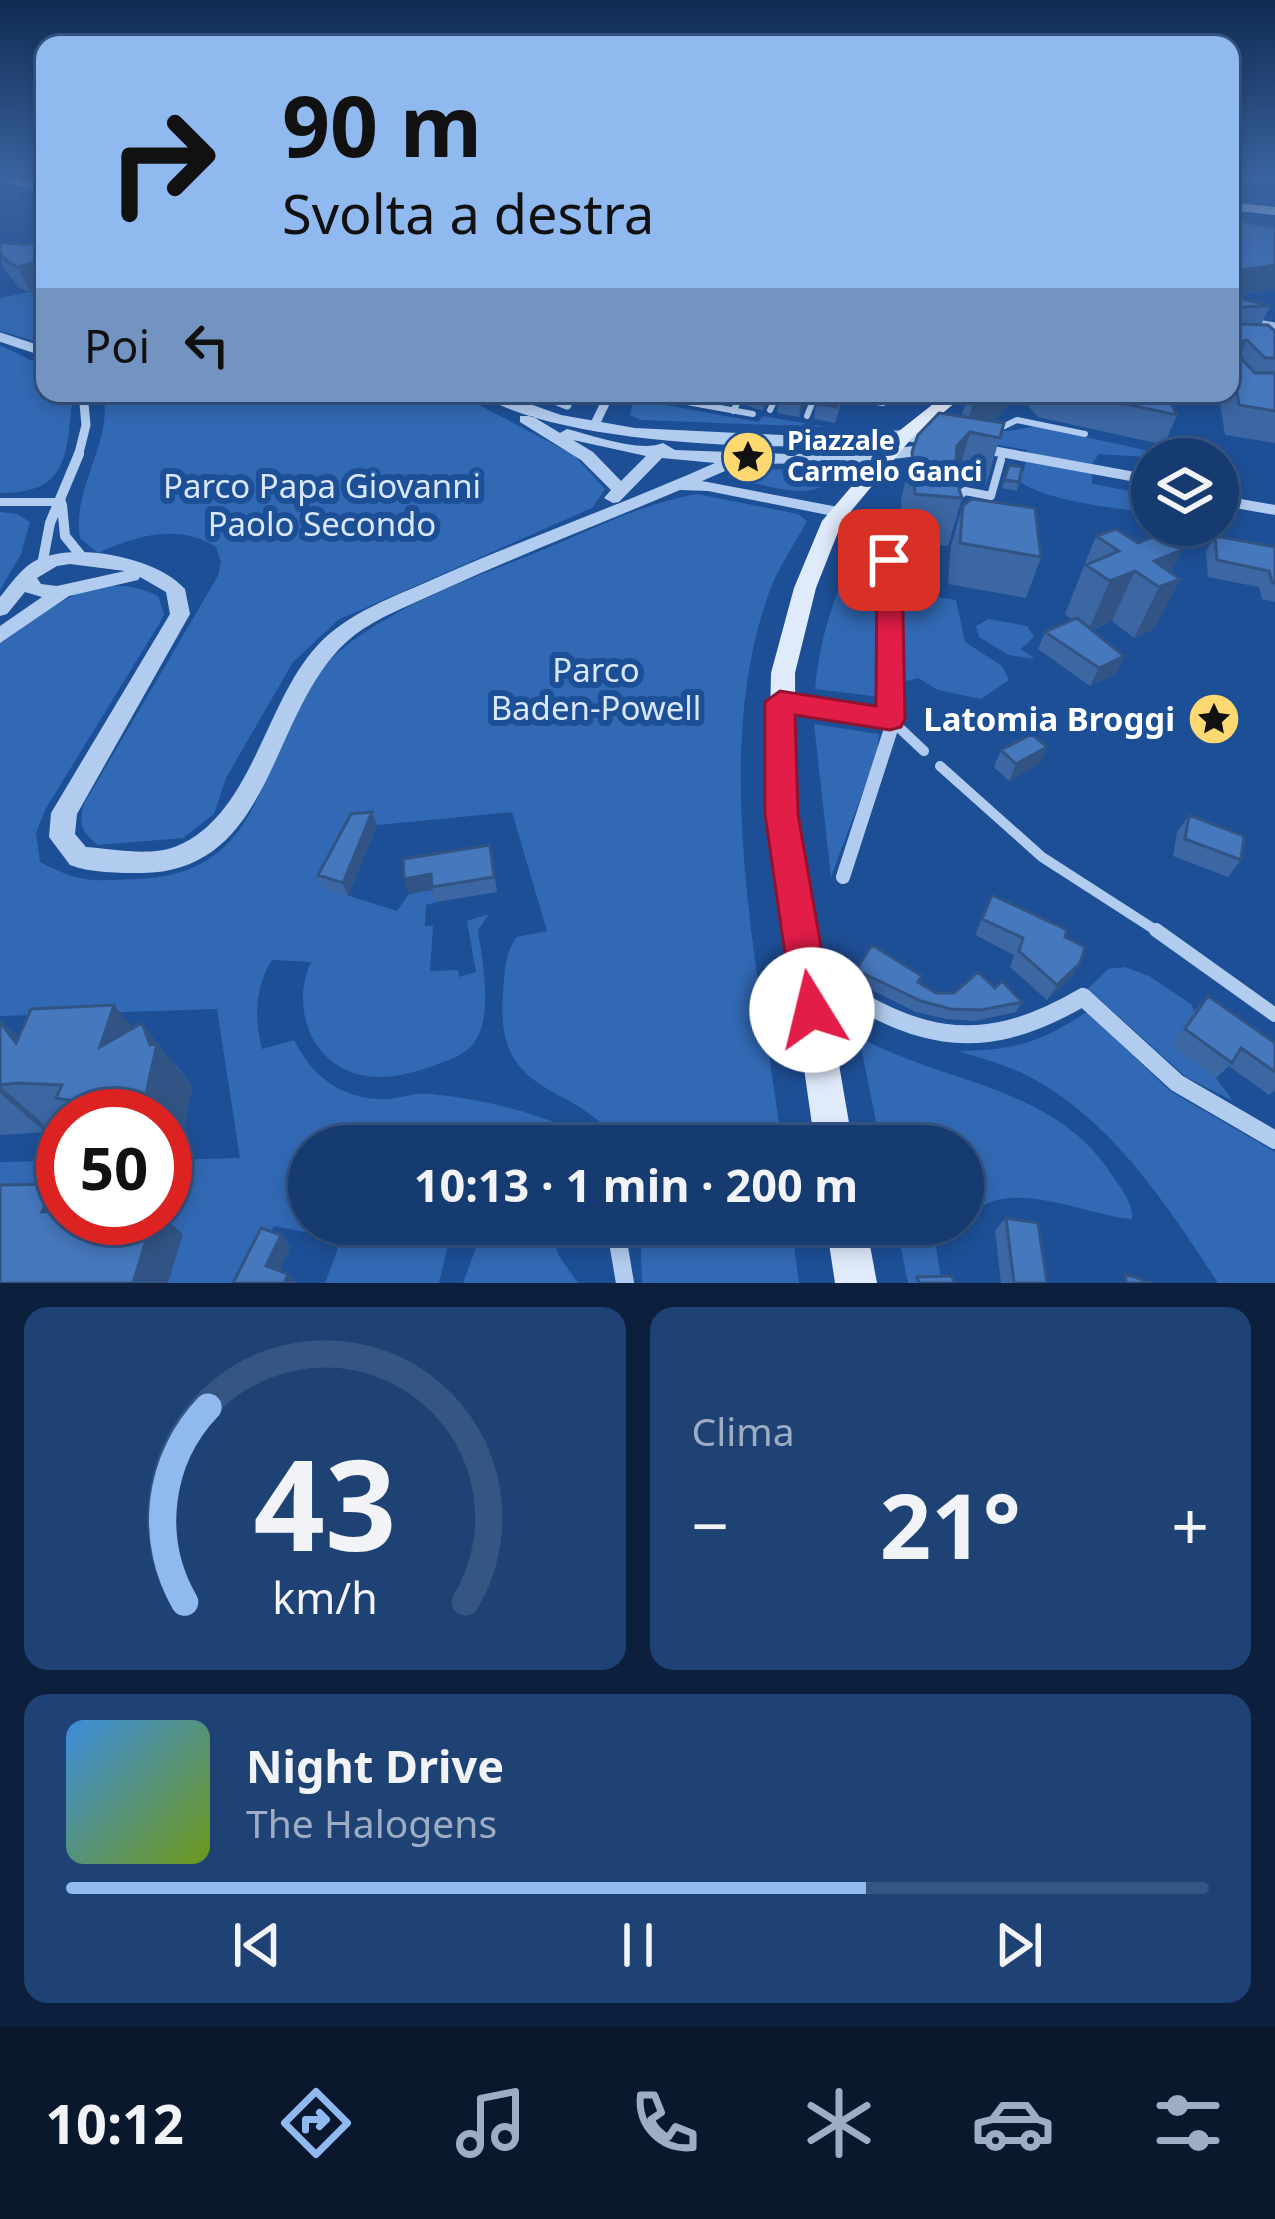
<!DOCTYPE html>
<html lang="it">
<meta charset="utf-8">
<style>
:root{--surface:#163b70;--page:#1f4275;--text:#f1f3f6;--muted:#9eadc3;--line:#355583;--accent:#90b9f0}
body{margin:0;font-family:"Noto Sans",sans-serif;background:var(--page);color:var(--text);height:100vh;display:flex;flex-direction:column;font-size:45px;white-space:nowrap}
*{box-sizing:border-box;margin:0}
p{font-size:39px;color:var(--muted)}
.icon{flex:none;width:66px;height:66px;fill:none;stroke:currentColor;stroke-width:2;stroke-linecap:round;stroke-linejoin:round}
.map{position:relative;height:1283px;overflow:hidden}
.side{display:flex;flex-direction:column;gap:24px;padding:24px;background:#0c203e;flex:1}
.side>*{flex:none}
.hud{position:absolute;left:36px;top:36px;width:1203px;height:366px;border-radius:24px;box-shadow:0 6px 18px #0003,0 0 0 3px var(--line);background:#90b9f0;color:#111;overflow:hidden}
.tools{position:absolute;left:1131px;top:438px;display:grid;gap:24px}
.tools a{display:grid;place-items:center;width:108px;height:108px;border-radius:50%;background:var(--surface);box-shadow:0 6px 18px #0003,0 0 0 3px var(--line);font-size:60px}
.speed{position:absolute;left:36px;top:1089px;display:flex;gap:24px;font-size:60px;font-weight:700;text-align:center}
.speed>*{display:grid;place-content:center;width:156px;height:156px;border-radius:50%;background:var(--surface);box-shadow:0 6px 18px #0003,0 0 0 3px var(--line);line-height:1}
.speed .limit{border:18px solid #d22;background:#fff;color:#111}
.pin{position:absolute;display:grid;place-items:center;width:102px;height:102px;color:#fff;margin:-51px;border-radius:24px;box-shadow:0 6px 18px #0006}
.me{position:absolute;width:132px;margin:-66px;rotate:351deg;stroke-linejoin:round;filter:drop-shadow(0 0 9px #0008)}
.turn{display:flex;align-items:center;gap:42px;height:252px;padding:0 48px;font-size:54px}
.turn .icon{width:156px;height:156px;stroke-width:2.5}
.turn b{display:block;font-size:84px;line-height:102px}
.then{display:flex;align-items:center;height:114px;padding:0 48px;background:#0003;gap:24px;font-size:45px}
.big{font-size:90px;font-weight:700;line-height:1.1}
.side .widget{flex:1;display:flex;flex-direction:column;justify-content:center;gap:18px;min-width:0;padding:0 42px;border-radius:24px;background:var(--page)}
.side .dial{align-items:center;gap:0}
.dial svg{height:312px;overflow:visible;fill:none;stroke:var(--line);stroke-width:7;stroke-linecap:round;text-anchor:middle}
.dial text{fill:var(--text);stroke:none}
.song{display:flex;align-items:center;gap:36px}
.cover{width:144px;height:144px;border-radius:18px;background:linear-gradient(135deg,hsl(210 70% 55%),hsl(80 70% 35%))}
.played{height:12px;border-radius:6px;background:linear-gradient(90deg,var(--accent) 70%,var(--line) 70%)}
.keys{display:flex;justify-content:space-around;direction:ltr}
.heat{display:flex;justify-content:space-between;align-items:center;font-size:66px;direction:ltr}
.side .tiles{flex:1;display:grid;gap:24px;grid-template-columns:1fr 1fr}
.widget:last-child{grid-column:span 2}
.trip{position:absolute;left:288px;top:1125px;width:696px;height:120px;border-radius:60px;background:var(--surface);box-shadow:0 6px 18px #0003,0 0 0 3px var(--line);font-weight:700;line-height:120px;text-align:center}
.tab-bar{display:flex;height:192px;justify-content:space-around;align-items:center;background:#09182d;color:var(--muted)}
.tab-bar .icon{width:84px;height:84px}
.tab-bar .selected{color:var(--accent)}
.tab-bar b{font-size:54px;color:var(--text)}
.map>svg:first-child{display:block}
</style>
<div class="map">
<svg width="1275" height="1283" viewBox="0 0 1275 1283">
<rect width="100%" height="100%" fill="#1d4f96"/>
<path fill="#3269b4" d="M45,289V344L0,331V298Z
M0,345L40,365L36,370L45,374V393H65L72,403C66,460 66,493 0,493Z
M102,393H456L574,455L605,489L592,508L338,620L293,662L226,778L214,814L183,838L98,845C82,832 78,825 84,804L218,576L221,562L216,547C178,523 136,536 98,553L80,538C71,489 116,437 102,393Z
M634,399L758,422L763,416L826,427L641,420L630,415Z
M1035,426L1163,454L1162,458L1099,454L1093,462L1092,484L1152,495V513C1119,508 1022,501 1008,468L1024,471L1027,450L966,439L960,433C987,433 1010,432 1035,426Z
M758,469L835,471L838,473C815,507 763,483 728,477Z
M697,494L798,514L807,521C796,542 781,563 772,585C707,751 760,974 782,1146H622L620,1137C602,1124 584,1108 564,1098C515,1073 499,1051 503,992C505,972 504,953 517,937L547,931L512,812L356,827L324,888L397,911L409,894L435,889L436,902L426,905L425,926H433L430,971L458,970L459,977L476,972L467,921L489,914L478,930C482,960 493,1012 476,1040C468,1053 452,1059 438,1064C417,1072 389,1080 366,1076C311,1067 290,1007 311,962L272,960C255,986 254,1019 262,1049L294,1040C312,1076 341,1099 383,1099C399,1099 414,1092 430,1094C474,1098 518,1108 559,1124L554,1146H309L311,1224L304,1232L274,1226L239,1283H0V1162L63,1161V1218H165V1160L240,1158L217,1009L0,1016V642C49,609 96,566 158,596L164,614L159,624L45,810L36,833L40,862C80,883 91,881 136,879C286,875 252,723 341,650C398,603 477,577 545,549C595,528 644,503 697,494Z
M879,511L881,697L815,689C821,623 844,567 879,511Z
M0,512L17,514L30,522L21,554L0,590Z
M898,591L956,600L965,642L1002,666L1009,680L981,699L938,690L918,678L902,682Z
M989,619L1027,626L1034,637L1021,649L1035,659L1009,655L979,637L976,626Z
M814,724L879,734L877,754L831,877Z
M1125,967L1149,976L1191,1004L1194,1011L1172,1045L1216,1078L1233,1101L1186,1077L1088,989L1108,969Z
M1087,1012L1170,1091L1275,1152V1283H1218C1170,1209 1111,1119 1030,1077C1008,1065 982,1059 959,1051C1016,1050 1039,1043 1087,1012Z
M859,1037C946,1085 1056,1085 1114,1178C1123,1192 1133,1203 1132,1219C1079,1215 989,1165 959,1234L934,1236L942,1283H908L896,1224H963V1146H881Z
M340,1224H453L439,1283H325L337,1251Z
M490,1224L532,1227L551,1234L559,1256L578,1283H463L483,1229Z
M640,1224H791L799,1283H642Z"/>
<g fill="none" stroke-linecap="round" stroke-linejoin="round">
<path stroke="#b2ccef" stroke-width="6" d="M610,393H656
M817,393L883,403
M654,396L753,414
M770,410L778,393
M733,411L743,393
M807,416L816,393
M994,431L1017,420L1085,434"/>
<path stroke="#b2ccef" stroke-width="8" d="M954,500L965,491L991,496L1001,460
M0,502H62"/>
<path stroke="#b2ccef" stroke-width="10" d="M890,719L924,751
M940,766L1042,857L1160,933"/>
<path stroke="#b2ccef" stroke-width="14" d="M1156,930L1275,1015"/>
<path stroke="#b2ccef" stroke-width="9" d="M1230,319L1275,327
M0,337L45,352
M538,393L567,405
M594,426L610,393
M78,457L86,425L83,393"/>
<path stroke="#b2ccef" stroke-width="10" d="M62,505L65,536L82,557
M889,520L890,664
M42,565L50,523L79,454"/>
<path stroke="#b2ccef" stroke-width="14" d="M781,702L890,719
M843,877L890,732V661"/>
<path stroke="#b2ccef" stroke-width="18" d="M812,970C909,1038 976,1060 1083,997L1177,1083L1275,1140
M615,1224L625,1283"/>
<path fill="#b2ccef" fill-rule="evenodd" d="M0,176L45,186V192L0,182Z
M478,393H499L561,415L635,428L802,436L905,430L1152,475V485L940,446V452L934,454L861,463L741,464L702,481L838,507L847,512L838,517L708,491L680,490C602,523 522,554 445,589C417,602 388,613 363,629C267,692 283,871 142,873C119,873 91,873 70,865L49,837L51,813L170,614L166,592L140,577L138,580L69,596L0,643V626L42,597L25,592L7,614L0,616V597C10,585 20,570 33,562C72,540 156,557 185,589L190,614L77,814L75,834L86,847C114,849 150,857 177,846C252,815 265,702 317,646C348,612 394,597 436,578C528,537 623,504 715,463L662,458L619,502L613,503L604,498L611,490L581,460L520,422V416H532L560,433L567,429C591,435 641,453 663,443L675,450L788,454L861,453L928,444C888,437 847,444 806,446C725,448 544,438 478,393ZM573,440L646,456L621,481L593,452ZM70,564L125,571L57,586L41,584L37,578L57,566Z
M1218,495L1275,505V515L1218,505Z"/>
<path fill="#dfeafb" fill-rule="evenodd" d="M1230,202L1275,207V215L1230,210Z
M947,393H967L911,439L842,522L816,588L795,673L796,814L853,1146H815L768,814L771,673L794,588L822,521L899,431Z
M826,1224H866L877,1283H835Z"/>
</g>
<path fill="#3c67a3" d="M21,176H45V181Z
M1230,219L1275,227V289L1233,296L1270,306L1261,325L1275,331V443L1225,435L1219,396L1221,393H1230Z
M0,242L28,245L30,292L20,288L2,266Z
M560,393H590L577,400Z
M679,393H737L729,402Z
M746,393H772L763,411L745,405Z
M779,393H810L799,417L777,413Z
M969,393H1016L1013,400L997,418L984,420L1004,423L986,485L957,480L962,498L948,546L904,543L901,500L912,452L961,417Z
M1017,393H1167L1177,415L1164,445L1038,417Z
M816,404H841L835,423L814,419Z
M1009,465L1019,482L1017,491L1002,488Z
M963,505L1041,557L1026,598L948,584L951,545Z
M1096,536L1182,550L1171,572L1180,579L1154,629L1134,638L1112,621L1092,630L1124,656L1115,674L1090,686L1038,649L1045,632L1073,620L1065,614Z
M1215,536L1275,547V602L1262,599L1259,587L1208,577L1206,552Z
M1047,747L1039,764L1009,781L994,767L1001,750Z
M1189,815L1241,860L1228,877L1173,856L1177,832Z
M377,825L348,896L323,888L318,875Z
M490,845L497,892L436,902L433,890L409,894Z
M992,895L1065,937L1080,963L1070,979L1047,1000L1010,967L1014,955L975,935Z
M856,970L922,976L919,983L936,993H954L995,988L1022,1002L1016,1012L975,1021L946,1019L916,1012L853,981Z
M1208,996L1275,1043V1090L1269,1095L1229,1066L1216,1078L1172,1045L1194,1011Z
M0,1020L18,1038L133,1028L178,1067L192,1087L182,1139L165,1140V1116H63V1125L47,1127L45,1132L0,1135Z
M1006,1218L1047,1283H1001L995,1230Z"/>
<path fill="#315484" d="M45,260V288L30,292L18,267Z
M1275,265V289L1230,296V272Z
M1247,340L1236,364V342Z
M576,393H590L577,400Z
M764,393H772L763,411Z
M804,393H810L799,417L802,398Z
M1006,393H1016L1013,400L997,418L967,422L974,400Z
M970,432L957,479L944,493L957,446Z
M1182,550L1164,585L1180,579L1154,629L1134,638L1159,587L1154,561Z
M1135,571L1112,621L1088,631L1110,581Z
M1124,656L1115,674L1090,686L1099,668Z
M1047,747L1039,764L1009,781L1016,764Z
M372,812L377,825L348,896L343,883Z
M431,874L433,890L409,894L404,879Z
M1080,963L1070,979L1047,1000L1057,985Z
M114,1005L151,1050L100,1047Z
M0,1020L41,1060L16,1043Z
M142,1023L192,1087L182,1139L165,1120V1116H161L145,1098L150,1045Z
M0,1086L47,1127L45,1132L0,1093Z
M54,1184L63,1191V1218L42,1212Z
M153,1218H164L183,1234L168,1283H133Z
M281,1235L291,1247L277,1277L266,1266Z
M288,1274L297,1283H284Z"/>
<path fill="#4678bd" stroke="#315484" stroke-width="3" d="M1230,219L1275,227V265L1230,272Z
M45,235V260L18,267L9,263L0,253V242L28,245Z
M1230,296L1270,306L1239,307L1234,319L1241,324L1268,325L1275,331V358H1265L1247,340L1236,342V353L1255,373H1275V411L1239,405L1233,367H1239L1230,357Z
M779,393H804L802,398Z
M820,393H842L837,407L816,404Z
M969,393H1006L1004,396L974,400L967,395Z
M1074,393H1166L1177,415Z
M939,413L1004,423L1000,438L970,432L957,446L955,476L962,498L915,494L912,452L918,435Z
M1009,465L1022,467L1019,482L1004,480Z
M972,499L1035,508L1041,557L960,543L963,505Z
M1116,529L1138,543L1158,535L1182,550L1154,561L1180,579L1159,587L1135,571L1110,581L1086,565L1119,551L1096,536Z
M1215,536L1275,547V583L1272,582L1269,571L1217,560Z
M1077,618L1124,656L1099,668L1045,632Z
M1032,734L1047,747L1016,764L1001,750Z
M372,812L343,883L318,875L351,814Z
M1189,815L1244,836L1241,860L1185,839Z
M490,845L494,877L432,887L431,874L404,879L403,859Z
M992,895L1067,930L1065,937L1085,947L1080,963L1057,985L1019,951L1023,938L982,919Z
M872,945L922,976L918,982L936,993H954L978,972L995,988L1002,981L1022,1002L981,1010L951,1009L921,1001L856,970Z
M1208,996L1275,1043V1072L1241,1048L1232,1063L1185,1029Z
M114,1005L100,1047L142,1023L150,1045L157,1044L145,1098L74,1101L56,1098L62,1085L18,1083L0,1085V1022L16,1043L31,1009Z
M54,1184L42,1212H63V1218H153L133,1283H0V1185Z
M1006,1218L1038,1223L1047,1283H1014Z
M261,1228L281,1235L266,1266L288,1274L284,1283H233Z
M1125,1274L1153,1283H1126Z
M952,1276L954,1283H919L917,1277Z"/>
<linearGradient id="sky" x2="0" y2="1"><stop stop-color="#102b52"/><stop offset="0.5" stop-color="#3a63a0"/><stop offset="1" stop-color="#3a63a0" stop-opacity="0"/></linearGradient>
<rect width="1275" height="355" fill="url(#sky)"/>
<path fill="#e11d48" stroke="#92132f" stroke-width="3" d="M889,552L902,560L905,719L901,727L890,730L795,715L798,814L832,1010L826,1023L812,1029L798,1023L793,1010L765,814V702L780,691L876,706L877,560Z"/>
<defs>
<g id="sight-disc" transform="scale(2.7)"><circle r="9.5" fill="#fed971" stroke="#1d4f96"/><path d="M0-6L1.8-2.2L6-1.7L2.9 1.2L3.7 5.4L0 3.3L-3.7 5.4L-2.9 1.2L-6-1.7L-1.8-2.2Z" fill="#111"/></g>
</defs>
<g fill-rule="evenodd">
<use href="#sight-disc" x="748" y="457"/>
<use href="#sight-disc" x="1214" y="719"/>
</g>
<g text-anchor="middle" stroke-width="12" stroke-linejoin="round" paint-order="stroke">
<g font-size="27" font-weight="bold" fill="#fff" stroke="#1d4f96" text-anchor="start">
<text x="787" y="450">Piazzale<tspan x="787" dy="31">Carmelo Ganci</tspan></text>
</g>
<g font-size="33" fill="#d8e7fb" stroke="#1d4f96">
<text x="322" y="498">Parco Papa Giovanni<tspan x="322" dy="38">Paolo Secondo</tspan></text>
<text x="596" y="682">Parco<tspan x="596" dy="38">Baden-Powell</tspan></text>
</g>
<g font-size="33" font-weight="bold" fill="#fff" stroke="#1d4f96" text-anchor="end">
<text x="1175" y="731">Latomia Broggi</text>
</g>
</g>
</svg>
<div class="tools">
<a><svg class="icon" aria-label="layers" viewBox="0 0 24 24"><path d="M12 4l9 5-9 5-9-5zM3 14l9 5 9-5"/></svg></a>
</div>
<div class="speed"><div class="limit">50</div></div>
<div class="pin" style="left:889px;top:560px;background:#d93025"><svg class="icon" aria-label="arrive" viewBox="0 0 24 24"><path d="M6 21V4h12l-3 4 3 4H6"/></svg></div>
<svg class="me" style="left:812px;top:1010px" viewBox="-20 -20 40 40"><circle r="19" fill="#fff"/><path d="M0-13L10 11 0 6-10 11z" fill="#e11d48"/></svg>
<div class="trip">10:13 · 1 min · 200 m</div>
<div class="hud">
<div class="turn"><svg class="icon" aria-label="right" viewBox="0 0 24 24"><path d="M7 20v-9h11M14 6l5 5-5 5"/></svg><div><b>90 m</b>Svolta a destra</div></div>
<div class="then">Poi<svg class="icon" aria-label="left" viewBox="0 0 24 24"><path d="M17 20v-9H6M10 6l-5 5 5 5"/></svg></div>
</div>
</div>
<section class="side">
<div class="tiles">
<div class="widget dial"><svg viewBox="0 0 100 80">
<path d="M14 69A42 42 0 1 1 86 69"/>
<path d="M14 69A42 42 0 0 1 20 19" stroke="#90b9f0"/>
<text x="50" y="56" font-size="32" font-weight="700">43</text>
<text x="50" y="72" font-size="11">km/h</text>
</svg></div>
<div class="widget"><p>Clima</p>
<div class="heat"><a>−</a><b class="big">21°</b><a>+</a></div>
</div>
<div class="widget">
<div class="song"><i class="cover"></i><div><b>Night Drive</b><p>The Halogens</p></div></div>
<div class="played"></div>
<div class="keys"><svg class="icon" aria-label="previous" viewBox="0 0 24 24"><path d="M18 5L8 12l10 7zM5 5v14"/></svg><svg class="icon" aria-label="pause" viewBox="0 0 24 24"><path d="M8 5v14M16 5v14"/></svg><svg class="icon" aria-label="next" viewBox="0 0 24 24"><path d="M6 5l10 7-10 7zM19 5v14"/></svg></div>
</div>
</div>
</section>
<nav class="tab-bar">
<b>10:12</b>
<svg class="icon selected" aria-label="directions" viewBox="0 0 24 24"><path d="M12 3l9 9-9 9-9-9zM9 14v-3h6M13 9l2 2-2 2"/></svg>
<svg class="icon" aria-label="music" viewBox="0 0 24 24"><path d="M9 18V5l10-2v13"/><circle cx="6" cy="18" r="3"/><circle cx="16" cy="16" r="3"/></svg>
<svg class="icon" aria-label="phone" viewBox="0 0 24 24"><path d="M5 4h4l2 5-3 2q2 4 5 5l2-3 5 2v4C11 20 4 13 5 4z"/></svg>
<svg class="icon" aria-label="climate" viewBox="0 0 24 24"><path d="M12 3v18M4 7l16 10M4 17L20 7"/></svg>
<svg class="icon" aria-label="car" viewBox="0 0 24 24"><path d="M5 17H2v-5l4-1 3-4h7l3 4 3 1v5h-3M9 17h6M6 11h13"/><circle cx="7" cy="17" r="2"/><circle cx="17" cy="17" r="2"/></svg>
<svg class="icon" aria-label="filters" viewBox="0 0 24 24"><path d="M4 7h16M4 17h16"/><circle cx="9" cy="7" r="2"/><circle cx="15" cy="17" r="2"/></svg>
</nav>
